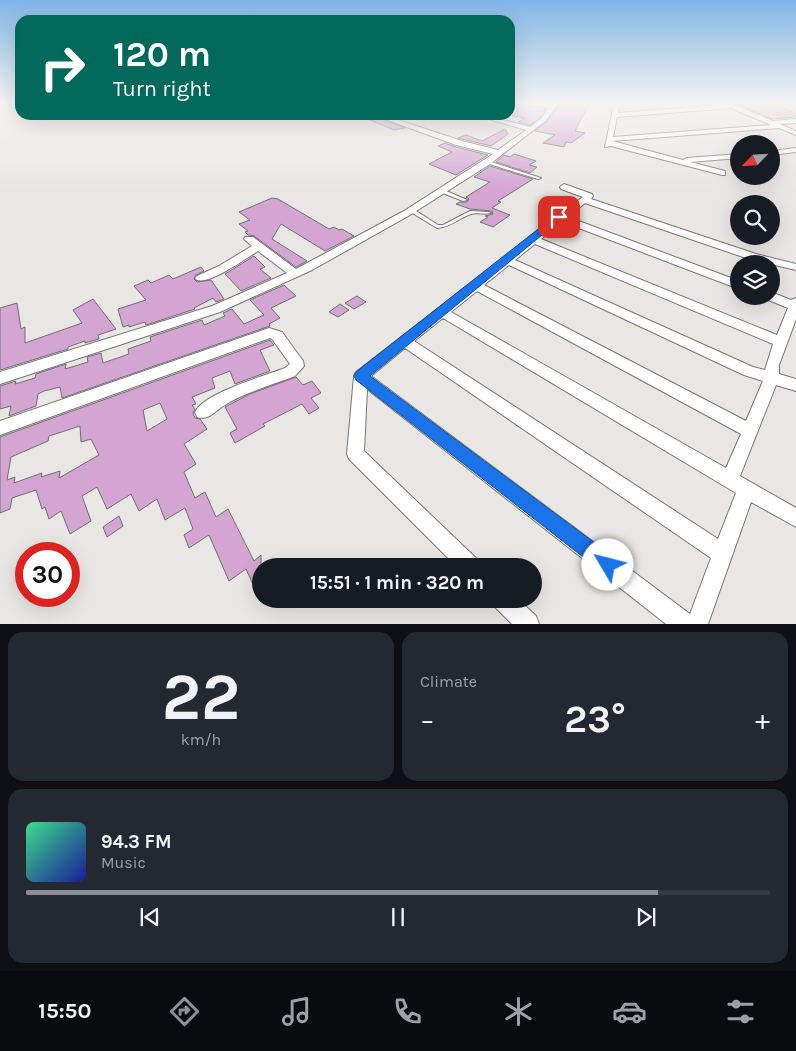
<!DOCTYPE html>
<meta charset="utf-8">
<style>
:root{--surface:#171b24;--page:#242831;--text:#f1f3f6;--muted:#9ea1a6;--line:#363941;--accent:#8c9099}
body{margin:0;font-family:Karla,sans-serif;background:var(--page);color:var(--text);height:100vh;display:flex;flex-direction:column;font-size:19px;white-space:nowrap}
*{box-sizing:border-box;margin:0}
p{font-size:16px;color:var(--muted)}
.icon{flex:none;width:28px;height:28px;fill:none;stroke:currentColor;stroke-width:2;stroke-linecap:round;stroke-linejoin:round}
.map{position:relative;height:624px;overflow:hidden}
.drawer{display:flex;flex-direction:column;gap:8px;padding:8px;background:#0d0f14;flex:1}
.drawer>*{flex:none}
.banner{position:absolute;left:15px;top:15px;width:500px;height:105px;border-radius:15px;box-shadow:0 5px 20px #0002;background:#00695c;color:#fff;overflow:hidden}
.needle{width:32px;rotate:245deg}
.controls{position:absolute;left:730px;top:135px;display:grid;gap:10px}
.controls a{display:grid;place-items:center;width:50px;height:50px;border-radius:50%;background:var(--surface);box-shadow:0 5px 20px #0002;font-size:25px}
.speed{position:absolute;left:15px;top:542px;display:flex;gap:10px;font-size:25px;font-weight:700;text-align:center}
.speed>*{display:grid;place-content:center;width:65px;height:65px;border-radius:50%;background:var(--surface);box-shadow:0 5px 20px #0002;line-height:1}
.speed .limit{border:8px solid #d22;background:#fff;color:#111}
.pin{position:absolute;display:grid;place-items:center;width:42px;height:42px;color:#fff;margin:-21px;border-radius:10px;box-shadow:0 2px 8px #0006}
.me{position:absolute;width:55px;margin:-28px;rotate:307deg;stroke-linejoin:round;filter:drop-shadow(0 0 4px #0008)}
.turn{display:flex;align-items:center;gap:18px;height:105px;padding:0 15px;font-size:22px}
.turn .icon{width:65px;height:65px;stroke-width:2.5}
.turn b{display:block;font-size:35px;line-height:42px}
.big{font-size:38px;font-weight:700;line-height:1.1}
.drawer .card{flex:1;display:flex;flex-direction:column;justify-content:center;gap:8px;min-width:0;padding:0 18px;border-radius:15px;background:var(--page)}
.drawer .dial{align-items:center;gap:0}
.dial b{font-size:65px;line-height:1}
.song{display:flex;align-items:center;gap:15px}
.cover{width:60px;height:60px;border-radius:8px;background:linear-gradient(135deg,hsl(150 70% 55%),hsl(240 70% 35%))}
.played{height:5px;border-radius:2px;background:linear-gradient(90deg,var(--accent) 85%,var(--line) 85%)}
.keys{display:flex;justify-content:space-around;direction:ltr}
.heat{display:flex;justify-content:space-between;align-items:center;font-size:28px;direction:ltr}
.drawer .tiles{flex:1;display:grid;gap:8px;grid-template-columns:1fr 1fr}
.card:last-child{grid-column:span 2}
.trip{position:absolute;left:252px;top:558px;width:290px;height:50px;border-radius:25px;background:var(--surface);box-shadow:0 5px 20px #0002;font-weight:700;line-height:50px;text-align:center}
.tabs{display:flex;height:80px;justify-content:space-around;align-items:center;background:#090b0e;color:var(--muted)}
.tabs .icon{width:35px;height:35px}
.tabs .active{color:var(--accent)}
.tabs b{font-size:22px;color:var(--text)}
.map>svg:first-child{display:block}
</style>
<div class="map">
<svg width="796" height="624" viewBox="0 0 796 624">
<rect width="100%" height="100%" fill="#e9e7e3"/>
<path fill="#d4a5d3" stroke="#716e71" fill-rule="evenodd" d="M522,104H527L546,109L540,118L530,125L518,122L525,118L512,116Z
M560,104H589L575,131L585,133L571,143L566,142L564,147L543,143L555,135L535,131L546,122Z
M737,104H779L782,108L796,113V117L772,119Z
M358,115H372L405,128L394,130Z
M505,129L508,134L491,146L458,138L466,135L482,141Z
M445,143L456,147L488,155L456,175L429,164L452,152L438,146Z
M514,154L536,161L529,165L537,167L530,173L496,162L504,155L510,157Z
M490,166L533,179L498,201L501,202L492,208L510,215L493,227L480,222L488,217L485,216L493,214L492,211L470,209L456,204L460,202H467L469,199L466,197L490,182L474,177Z
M272,198L278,199L329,229L334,227L339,230L342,229L354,236L325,251L281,224L272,239L307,261L296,267L254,236L248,235L245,232L248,231L239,224L250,220L239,212Z
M254,256L265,267L260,269L271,278L241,291L225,274Z
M201,267L204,271L196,275L194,279L197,282L211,280L224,299L216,302L213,298L194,308L195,309L146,325L145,322L129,327V325L123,327L118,309L146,300L134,286L148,280L151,283L169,275L173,279Z
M284,285L296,296L271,308L280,318L269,324L270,326L62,398L60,387L44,391L38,394L36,406L9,416L11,406L0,409V386L16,381L15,384L35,378L36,374L66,364L65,369L88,362L87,357L101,353L103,363L129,354L128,349L151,341L150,337L202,320L204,325L225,316L223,313L232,309L244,324L264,315L250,300Z
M357,296L366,302L354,309L345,303Z
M93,299L116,329L98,335L99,339L85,343V341L68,347V349L0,370V308L17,303L21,329L25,327V343L82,323L73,310Z
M340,304L349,310L338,317L329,312Z
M270,340L274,345L260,350L270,371L235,384L230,371L212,378L215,388L192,397L196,404L192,405L195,409L193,413L195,418L200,419L207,429L184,444L196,464L184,472L195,498L205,492L216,517L228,509L254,561L261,555V602L246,569L229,581L209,535L189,548L184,535L193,529L185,508L165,520L157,499L139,511L131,494L107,509L97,487L82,496L91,521L70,534L61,511L49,519L45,507L42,509L36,490L12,498L10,509L0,513V437ZM160,403L167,419L147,431L143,410ZM80,426L81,442L91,439L99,455L59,478L60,471L41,477L42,473L14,483L15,477L7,480L11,457L48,441L49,436Z
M296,377L303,385L312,381L321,393L311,398L319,408L309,414L302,404L263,424L265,426L235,443L230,433L237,429L225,407L250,394Z
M119,516L123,526L107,537L103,527Z"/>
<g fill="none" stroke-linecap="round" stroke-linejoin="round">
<g stroke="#787673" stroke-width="2">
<path id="lane" d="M486,161H488L541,178L538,179L486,163Z
M440,190H444L467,200L463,201L440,192Z
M409,209H413L438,225H443L470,211L489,212L491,213C485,215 478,212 471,214C459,218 451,227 437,228L409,211Z"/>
</g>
<g stroke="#787673" stroke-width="2">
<path id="street" d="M529,104H558L545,121L490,164L410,215L312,270L220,312L0,384V372L212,306L287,273L258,251C245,259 211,284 197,280L195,278L197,276L219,266L252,246L244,239L245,237H253L296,269L404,211L493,154L456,145L374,115H383L462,141L498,150L526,130L475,115H485L530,127L541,119L549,108Z
M614,104H620L618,113L732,104L773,121L796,119V123L780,124L796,131V135L779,128L612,141L683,160L687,158L739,154V158L690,162L725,171V175H722L611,146L605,147ZM731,108L771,125L613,137L617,117Z
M796,148V152L771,155V151Z
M564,184L592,194L593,196L591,199L756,254L796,264V270L749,259L585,203L568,217L739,281V289L563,222L541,239L777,335L788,308L766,299L764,296H771V292L791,300L796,298V319L779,365V374L796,379V391L776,385L740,476L796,508V527L751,502L708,624H666L367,389L364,451L477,559L480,566H456L349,459L347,454L354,376L356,372L555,218L556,215L560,214L583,197L561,189L560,187ZM535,244L773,344L765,370L753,367L515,260ZM509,265L744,375L763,381L746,421L484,285ZM477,291L741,434L726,468L451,312ZM443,318L736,493L718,539L414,341ZM405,348L711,558L690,614L371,376Z
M269,328L282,332L303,361L304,366L295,376C275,384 243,393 225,405C216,410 209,421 197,417L195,412C204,393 264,376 285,368L290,364L272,339L270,338L0,435V421Z
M492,599H518L536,616L539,624H512L495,607Z"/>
</g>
<g stroke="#c6c6c6" stroke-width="1">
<path id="primary" d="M781,104L796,105V111L783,106Z"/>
</g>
<use href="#lane" fill="#fff" fill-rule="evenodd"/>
<use href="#street" fill="#fff" fill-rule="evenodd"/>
<use href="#primary" fill="#ffdd9b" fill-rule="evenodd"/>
</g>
<linearGradient id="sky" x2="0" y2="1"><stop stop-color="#81b5e6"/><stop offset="0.54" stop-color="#f5f4f2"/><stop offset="1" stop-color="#f5f4f2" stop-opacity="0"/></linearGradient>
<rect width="796" height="191" fill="url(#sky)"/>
<path fill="#1a73e8" stroke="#114b97" d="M556,215L564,217L370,376L615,558L617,565L615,571L608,574L601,571L356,380L354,376L356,372Z"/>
</svg>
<div class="controls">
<a><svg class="needle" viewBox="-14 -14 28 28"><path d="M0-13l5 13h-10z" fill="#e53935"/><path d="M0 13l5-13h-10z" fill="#9ea1a6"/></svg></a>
<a><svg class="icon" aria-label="search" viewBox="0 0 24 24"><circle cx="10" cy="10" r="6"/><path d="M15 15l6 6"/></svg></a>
<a><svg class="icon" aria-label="layers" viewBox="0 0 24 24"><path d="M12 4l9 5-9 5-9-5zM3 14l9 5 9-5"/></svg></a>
</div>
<div class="speed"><div class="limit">30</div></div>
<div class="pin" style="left:559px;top:217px;background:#d93025"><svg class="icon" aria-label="arrive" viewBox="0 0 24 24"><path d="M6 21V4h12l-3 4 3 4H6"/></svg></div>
<svg class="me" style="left:608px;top:565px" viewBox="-20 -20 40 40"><circle r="19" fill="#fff"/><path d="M0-13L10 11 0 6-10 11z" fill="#1a73e8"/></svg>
<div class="trip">15:51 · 1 min · 320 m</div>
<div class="banner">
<div class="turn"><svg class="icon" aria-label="right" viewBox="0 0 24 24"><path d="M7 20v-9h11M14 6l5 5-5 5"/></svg><div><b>120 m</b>Turn right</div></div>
</div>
</div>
<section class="drawer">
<div class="tiles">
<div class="card dial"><b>22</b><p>km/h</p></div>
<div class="card"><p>Climate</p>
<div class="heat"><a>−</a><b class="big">23°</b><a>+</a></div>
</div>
<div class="card">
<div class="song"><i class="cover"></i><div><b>94.3 FM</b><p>Music</p></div></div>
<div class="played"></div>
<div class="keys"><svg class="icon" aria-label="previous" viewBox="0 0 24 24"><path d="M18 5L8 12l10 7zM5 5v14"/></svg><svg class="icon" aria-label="pause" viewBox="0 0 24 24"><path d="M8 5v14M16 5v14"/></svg><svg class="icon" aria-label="next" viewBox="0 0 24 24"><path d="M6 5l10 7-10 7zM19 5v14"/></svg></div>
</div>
</div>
</section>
<nav class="tabs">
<b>15:50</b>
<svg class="icon active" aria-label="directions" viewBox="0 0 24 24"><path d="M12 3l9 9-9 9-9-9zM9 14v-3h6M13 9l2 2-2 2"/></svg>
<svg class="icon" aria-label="music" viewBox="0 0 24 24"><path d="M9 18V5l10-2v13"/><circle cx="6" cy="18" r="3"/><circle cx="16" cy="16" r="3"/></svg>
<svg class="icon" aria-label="phone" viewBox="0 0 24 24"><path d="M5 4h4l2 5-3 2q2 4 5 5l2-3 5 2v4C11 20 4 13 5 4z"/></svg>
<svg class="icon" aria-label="climate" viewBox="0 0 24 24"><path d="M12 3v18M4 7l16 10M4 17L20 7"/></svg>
<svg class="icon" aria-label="car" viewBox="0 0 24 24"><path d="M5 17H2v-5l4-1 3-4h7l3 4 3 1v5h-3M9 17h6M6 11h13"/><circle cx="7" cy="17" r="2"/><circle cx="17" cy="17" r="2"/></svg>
<svg class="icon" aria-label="filters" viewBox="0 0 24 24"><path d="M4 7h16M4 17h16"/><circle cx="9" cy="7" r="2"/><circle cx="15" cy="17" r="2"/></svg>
</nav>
